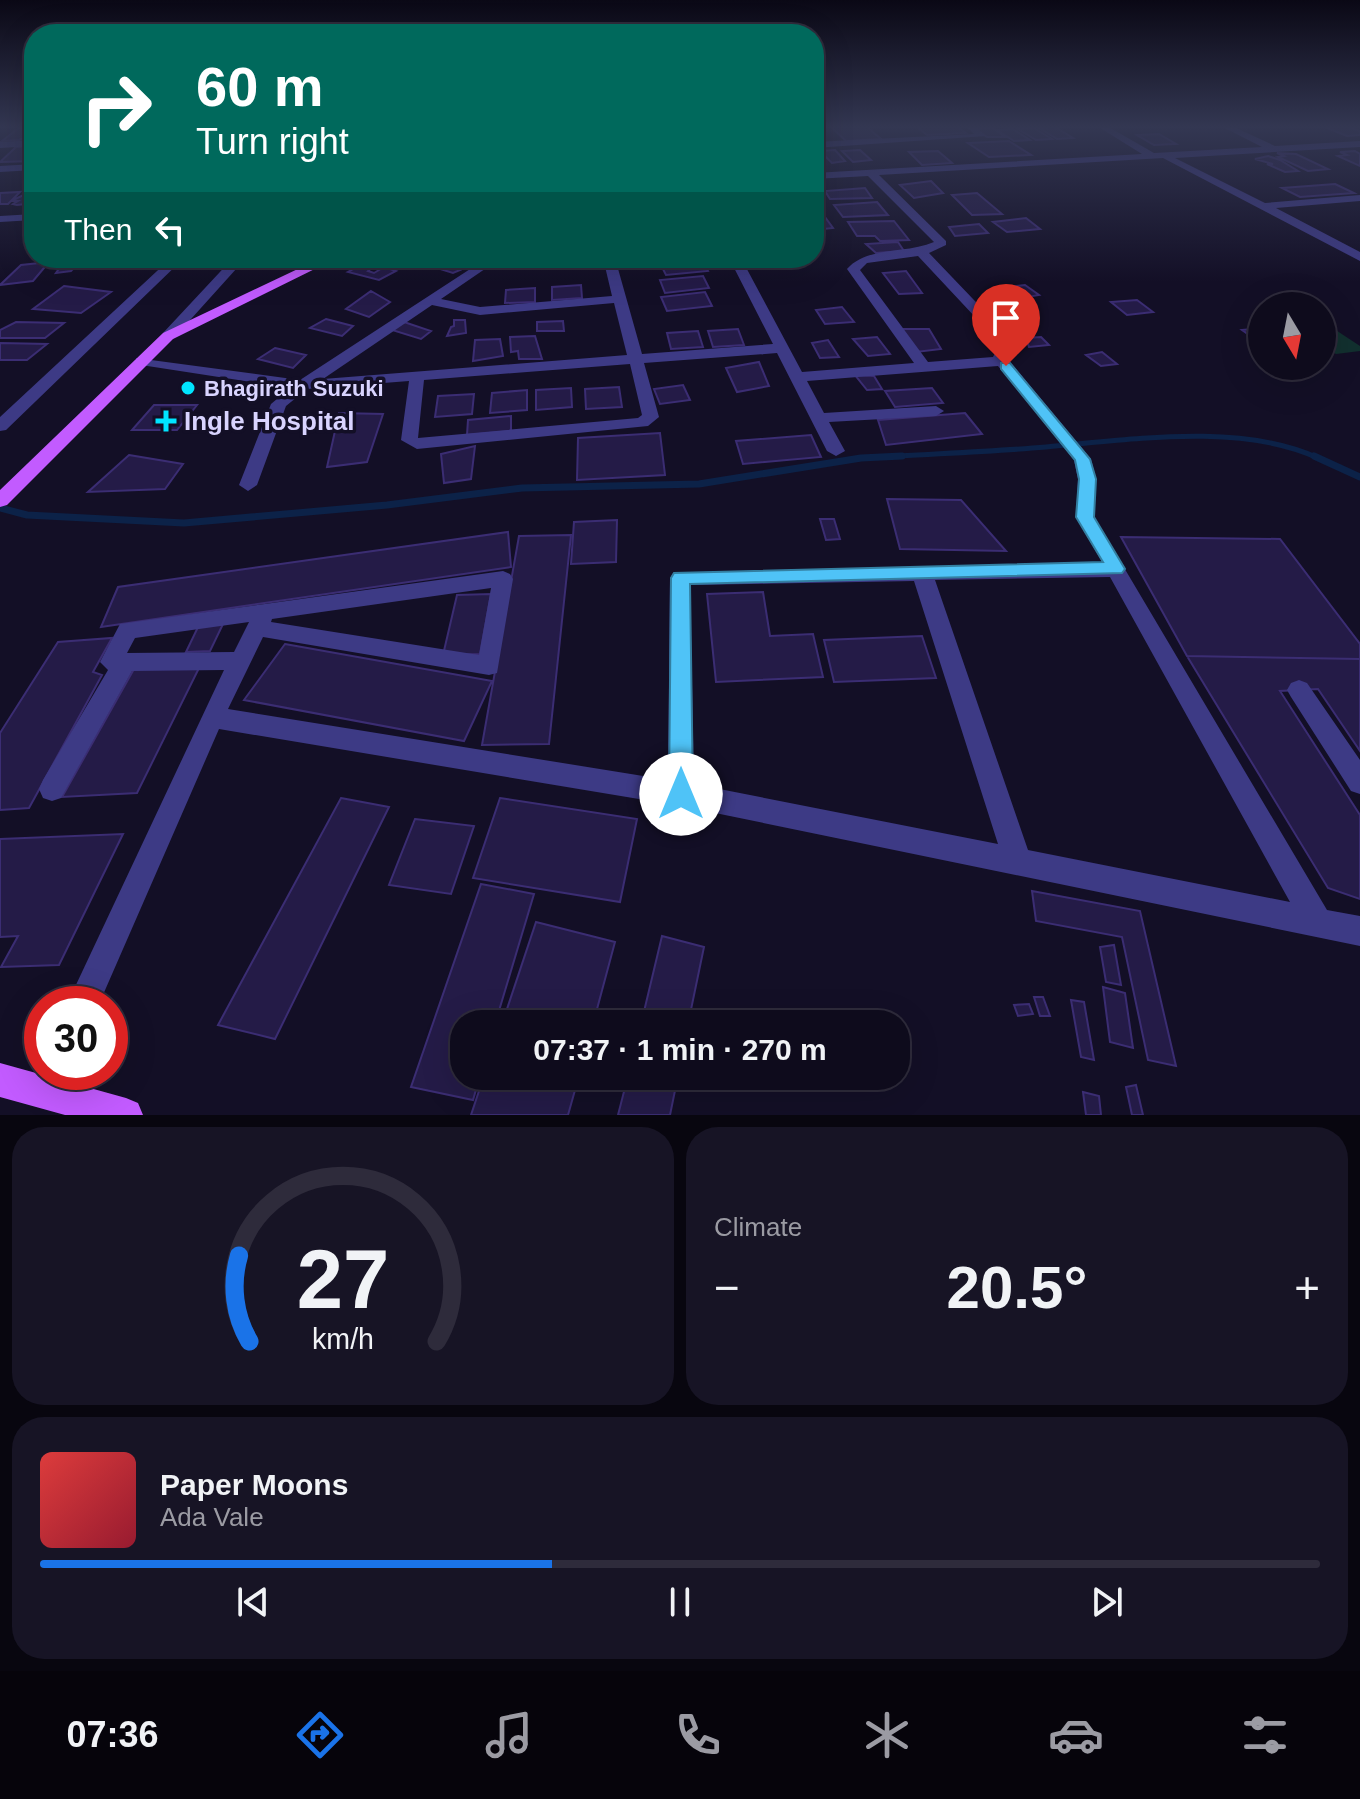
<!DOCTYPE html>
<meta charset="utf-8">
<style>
:root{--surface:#0e0b1c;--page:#171425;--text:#f1f3f6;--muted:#9b9ba3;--line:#2e2b3b;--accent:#1a73e8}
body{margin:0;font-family:Helvetica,sans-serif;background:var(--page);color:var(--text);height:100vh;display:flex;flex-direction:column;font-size:30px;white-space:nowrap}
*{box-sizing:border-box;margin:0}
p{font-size:26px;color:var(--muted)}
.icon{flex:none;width:44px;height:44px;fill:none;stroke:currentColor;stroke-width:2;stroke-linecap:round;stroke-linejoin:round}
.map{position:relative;height:1115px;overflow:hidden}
.side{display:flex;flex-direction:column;gap:12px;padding:12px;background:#08060f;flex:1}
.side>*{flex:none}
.banner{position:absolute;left:24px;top:24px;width:800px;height:244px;border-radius:32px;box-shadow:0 8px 32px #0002,0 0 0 2px var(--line);background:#00695c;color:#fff;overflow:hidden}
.needle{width:52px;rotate:170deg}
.buttons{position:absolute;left:1248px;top:292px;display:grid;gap:16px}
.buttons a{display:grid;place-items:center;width:88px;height:88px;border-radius:50%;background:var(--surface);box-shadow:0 8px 32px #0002,0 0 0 2px var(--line);font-size:40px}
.speed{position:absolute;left:24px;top:986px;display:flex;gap:16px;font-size:40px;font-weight:700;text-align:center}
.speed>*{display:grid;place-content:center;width:104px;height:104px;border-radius:50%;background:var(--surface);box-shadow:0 8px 32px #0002,0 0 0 2px var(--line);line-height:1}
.speed .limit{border:12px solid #d22;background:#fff;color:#111}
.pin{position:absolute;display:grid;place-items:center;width:68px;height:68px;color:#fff;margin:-82px -34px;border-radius:50% 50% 50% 0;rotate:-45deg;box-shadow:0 0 8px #0007}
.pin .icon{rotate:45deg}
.me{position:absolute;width:88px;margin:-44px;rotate:0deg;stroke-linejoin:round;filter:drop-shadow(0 0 6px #0008)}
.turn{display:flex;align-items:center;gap:28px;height:168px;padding:0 40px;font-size:36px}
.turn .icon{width:104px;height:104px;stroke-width:2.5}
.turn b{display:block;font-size:56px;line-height:68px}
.then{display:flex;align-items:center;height:76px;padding:0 40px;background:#0003;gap:16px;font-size:30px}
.big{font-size:60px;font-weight:600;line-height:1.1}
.side .tile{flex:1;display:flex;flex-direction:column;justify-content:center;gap:12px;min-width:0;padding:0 28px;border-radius:32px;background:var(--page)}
.side .dial{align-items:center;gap:0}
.dial svg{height:208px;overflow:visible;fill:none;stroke:var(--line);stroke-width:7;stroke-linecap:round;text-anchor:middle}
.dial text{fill:var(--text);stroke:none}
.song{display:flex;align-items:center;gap:24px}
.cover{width:96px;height:96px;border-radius:12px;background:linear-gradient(135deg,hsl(0 70% 55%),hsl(350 70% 35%))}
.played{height:8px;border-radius:4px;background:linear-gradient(90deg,var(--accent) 40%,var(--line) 40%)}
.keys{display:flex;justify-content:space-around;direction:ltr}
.heat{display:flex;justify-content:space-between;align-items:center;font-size:44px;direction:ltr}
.side .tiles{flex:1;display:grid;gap:12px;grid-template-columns:1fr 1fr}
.tile:last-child{grid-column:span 2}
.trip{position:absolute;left:450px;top:1010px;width:460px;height:80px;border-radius:32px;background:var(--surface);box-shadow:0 8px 32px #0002,0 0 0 2px var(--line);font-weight:600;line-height:80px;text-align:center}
.tab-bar{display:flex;height:128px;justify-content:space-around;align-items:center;background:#06040b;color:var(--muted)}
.tab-bar .icon{width:56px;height:56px}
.tab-bar .selected{color:var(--accent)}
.tab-bar b{font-size:36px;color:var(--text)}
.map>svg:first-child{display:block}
</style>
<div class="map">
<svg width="1360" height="1115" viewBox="0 0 1360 1115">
<rect width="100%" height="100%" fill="#130f26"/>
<path fill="#12302f" d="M1322,321L1360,346V351L1336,354L1322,344Z"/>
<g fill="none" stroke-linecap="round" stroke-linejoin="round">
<path stroke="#0c2248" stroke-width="5" d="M868,458C927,454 987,452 1046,447C1129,440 1240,422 1318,458"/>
<path stroke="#0c2248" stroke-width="7" d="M1314,456L1360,477
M0,508L27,515L184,523L387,505L522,488L699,484L861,458L902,456"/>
</g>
<path fill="#241b47" stroke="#3b2d73" stroke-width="2" d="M830,126H866L881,139L846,141Z
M956,126L966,133L927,135L917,127Z
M1322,126H1346L1360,131V135L1347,136Z
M1055,127L1073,138L1057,139L1039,128Z
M19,128H34V133L19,140L2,141Z
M993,128L1005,137H987L976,129Z
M1034,128L1052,139L1036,140L1018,129Z
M1013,129L1030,140L1014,141L997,130Z
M1159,134L1176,144L1154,145L1137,135Z
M1009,141L1031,155L989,157L968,143Z
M34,145V161L0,162L16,147Z
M835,150L845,161L832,163L820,151Z
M860,150L871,160L853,162L842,151Z
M938,151L952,163L922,165L909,152Z
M1355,151L1360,154V166L1338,156L1347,155L1340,152Z
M1277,153L1296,154L1328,169L1308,171L1278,157L1284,156Z
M1268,156L1280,160L1298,171L1285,172L1267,164H1273L1255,159Z
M931,181L943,193L914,198L900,185Z
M1335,184L1354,193L1300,197L1282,188Z
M865,188L872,198L830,199L825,191Z
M34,190V203L17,205L13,204L18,201H11Z
M20,192L8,204H0V193Z
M977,193L1002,214L972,215L952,195Z
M814,202L833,228L814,230Z
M877,202L888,215L843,217L834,205Z
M1026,218L1040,229L1007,232L993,222Z
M894,221L909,240L880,241L875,236H857L848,222Z
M979,224L988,233L955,236L949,227Z
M898,242L904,251L876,253L866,244Z
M433,258H466L454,266L460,270L453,273L421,263Z
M643,258L646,269L620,268L618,260Z
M66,259L81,260L71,271L56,273Z
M702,259L708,271L666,275L660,263Z
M49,262L33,281L0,285L21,265Z
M366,262L375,265L368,271L374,273L384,267L396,271L379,280L348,272Z
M906,271L922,293L899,294L883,273Z
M703,276L709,288L665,293L660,280Z
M581,285L582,298L552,300V287Z
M1025,285L1039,295L1022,298L1009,287Z
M64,286L111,292L81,313L33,309Z
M535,288V302L505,303L506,290Z
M371,291L390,302L369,317L346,309Z
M705,292L712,306L667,311L661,297Z
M1137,300L1153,312L1127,315L1111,302Z
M842,307L854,322L825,324L816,310Z
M326,319L353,326L342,336L310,328Z
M454,320H465L466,333L447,336L451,327L454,326Z
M563,321L564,331H537V322Z
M16,322L64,323L45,338H0V330Z
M404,322L431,331L421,339L392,330Z
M1262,328V344L1242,330Z
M738,329L744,345L713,347L708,331Z
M899,329H929L941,349L916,352Z
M698,331L703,347L671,349L667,333Z
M535,336L542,359H519L518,351L511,352L510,337Z
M877,337L890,354L868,356L853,339Z
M1041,337L1049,345L1029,347L1026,338Z
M500,339L503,356L473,361L475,340Z
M828,340L839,357L820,358L812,343Z
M0,343L47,344L27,360H0Z
M275,348L306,355L293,368L258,359Z
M1102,352L1117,364L1101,366L1086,355Z
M759,362L769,386L737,392L726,368Z
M855,375L874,376L882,389L867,390Z
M683,385L690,400L660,404L654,389Z
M619,387L622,407L586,409L585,389Z
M571,388L572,407L536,410V390Z
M932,388L943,403L895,407L885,391Z
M527,390V410L490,413L492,393Z
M474,394L472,414L435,417L438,396Z
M154,405H197L177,430H132Z
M339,413L383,414L367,462L327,467Z
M965,413L982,434L886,445L878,420Z
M511,416V431L467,435L468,420Z
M660,433L665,475L577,480L578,438Z
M811,435L821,457L743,464L736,441Z
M475,446L471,479L444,483L441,454Z
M129,455L183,464L165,489L88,492Z
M887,499L961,500L1006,551L900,549Z
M820,519H834L840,539L826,540Z
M617,520L616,562L571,564L574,522Z
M508,532L511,567L101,627L118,587Z
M571,535L549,744L482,745L519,536Z
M1121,537L1280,539L1360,644V659L1187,656Z
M763,592L770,636L813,634L823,677L716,682L707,594Z
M491,594L480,654L443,655L457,595Z
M223,624L210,651L186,652L199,625Z
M922,636L936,678L834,682L824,640Z
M112,638L93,672L102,675L29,808L0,810V733L58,642Z
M285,644L492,681L464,741L244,700Z
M1187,656L1360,659V751L1318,689L1280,691L1360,815V899L1328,888Z
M200,666L137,793L62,797L134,669Z
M341,798L389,807L275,1039L218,1025Z
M500,798L637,819L620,902L473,878Z
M415,819L474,826L451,894L389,885Z
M123,834L59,965L1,967L18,936L0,937V839Z
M481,884L534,894L495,1024H464V1076H480L473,1100L411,1087Z
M1032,891L1140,911L1176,1066L1148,1060L1122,937L1036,921Z
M536,922L615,942L593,1024H502Z
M662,936L704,947L688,1024H641Z
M1114,945L1121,985L1106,982L1100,947Z
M1103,987L1125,993L1133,1048L1110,1042Z
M1034,997H1043L1050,1016H1040Z
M1071,1000L1084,1002L1094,1060L1081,1057Z
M1029,1004L1033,1014L1018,1016L1014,1005Z
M484,1076H579L568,1115H471Z
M628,1076H678L670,1115H618Z
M1136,1085L1143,1115H1132L1126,1087Z
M1083,1092L1099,1096L1101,1115H1086Z"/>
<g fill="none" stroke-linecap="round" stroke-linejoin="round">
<path fill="#3d3a85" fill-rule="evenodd" d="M966,126H975L986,136L814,148V142L974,134Z
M1097,126H1107L1154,153L1262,147L1221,126H1232L1275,146L1360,141V147L1175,158L1265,203L1360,195V201L1276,208L1360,252V261L1163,158L879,175L946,241V245L929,253L1019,347V353L1008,358L1012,364L1091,459L1096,479L1094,517L1327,910L1360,916V946L681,806L219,729L99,1004H67L224,670L132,671L61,798L52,801L43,798L39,789L43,780L108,670L100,662L120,624L503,571L510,574L513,579L497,673L489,675L263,637L228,709L668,780L670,578L673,573L1102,562L1076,517L1078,479L1074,460L998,366L807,381L824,413L936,406L944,411L936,416L829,422L845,451L836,456L827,451L777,353L644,363L659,417L648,426L417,449L401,440L409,381L307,389L286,406L257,485L248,491L239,485L271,404L290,388L141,365L136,364V358L300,380L487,258H501L441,299L480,307L612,296L603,258H615L642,354L773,344L729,258H741L802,372L914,363L847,269C867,246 907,254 934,242L868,176L814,179V173L1142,154ZM918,256L1005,349L995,353L993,357L928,362L860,270L867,263ZM614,303L627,355L323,379L432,305L480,315ZM630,364L642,415L638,418L418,438L424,380ZM1110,577L1290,902L1028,850L935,580ZM914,581L998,844L694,784L690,585ZM491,588L479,655L271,622L272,619ZM249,622L234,652L127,653L135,638Z
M34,140V146L0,148V142Z
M34,164V170L0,172V166Z
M34,214V220L0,222V216Z
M171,258H184L6,430L0,431V417Z
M233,258H246L173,339H163V333Z
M1299,680L1307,683L1360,760V794L1351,791L1291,697L1287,690L1291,683Z"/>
<path fill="#c25bff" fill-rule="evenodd" d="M321,258H337L173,339L7,505L0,507V490L163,333Z
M0,1063L126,1098L138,1103L143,1115H65L0,1097Z"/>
</g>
<linearGradient id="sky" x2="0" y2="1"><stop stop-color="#0a0815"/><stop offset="0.45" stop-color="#333752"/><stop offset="1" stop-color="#333752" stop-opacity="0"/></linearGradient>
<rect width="1360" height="282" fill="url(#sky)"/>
<path fill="#4fc3f7" stroke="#337fa1" stroke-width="2" d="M1001,363H1010L1090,459L1096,479L1094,517L1125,569L1122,573L690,584L693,794L690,802L681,806L673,802L669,794L671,578L674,573L1103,562L1076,517L1079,479L1075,460L1001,369Z"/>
<g fill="#00e5ff" stroke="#130f26" stroke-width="3">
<circle cx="188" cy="388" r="8"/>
<path d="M162 409h8v8h8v8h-8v8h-8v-8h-8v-8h8z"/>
</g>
<g text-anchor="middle" stroke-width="7" stroke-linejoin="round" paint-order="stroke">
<g font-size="22" font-weight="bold" fill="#d9d4ff" stroke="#130f26" text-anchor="start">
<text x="204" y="396">Bhagirath Suzuki</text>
</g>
<g font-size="26" font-weight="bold" fill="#d9d4ff" stroke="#130f26" text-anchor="start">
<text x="184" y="430">Ingle Hospital</text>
</g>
</g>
</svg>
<div class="buttons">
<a><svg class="needle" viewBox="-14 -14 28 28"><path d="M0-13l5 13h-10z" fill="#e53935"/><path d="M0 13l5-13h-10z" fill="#9b9ba3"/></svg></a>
</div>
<div class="speed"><div class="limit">30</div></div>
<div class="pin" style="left:1006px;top:366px;background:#d93025"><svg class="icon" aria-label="arrive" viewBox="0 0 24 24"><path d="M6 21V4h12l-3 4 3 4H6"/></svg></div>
<svg class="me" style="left:681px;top:794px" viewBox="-20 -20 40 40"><circle r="19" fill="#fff"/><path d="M0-13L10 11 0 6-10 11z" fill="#4fc3f7"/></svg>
<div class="trip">07:37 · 1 min · 270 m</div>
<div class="banner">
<div class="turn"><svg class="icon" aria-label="right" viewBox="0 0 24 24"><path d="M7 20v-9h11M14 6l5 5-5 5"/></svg><div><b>60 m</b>Turn right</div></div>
<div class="then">Then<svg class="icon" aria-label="left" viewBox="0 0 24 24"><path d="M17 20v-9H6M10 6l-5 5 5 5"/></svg></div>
</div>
</div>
<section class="side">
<div class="tiles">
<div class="tile dial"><svg viewBox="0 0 100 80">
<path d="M14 69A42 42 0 1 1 86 69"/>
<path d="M14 69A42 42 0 0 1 10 36" stroke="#1a73e8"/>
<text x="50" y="56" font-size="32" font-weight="700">27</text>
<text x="50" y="72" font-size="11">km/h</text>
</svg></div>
<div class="tile"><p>Climate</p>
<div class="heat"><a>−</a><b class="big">20.5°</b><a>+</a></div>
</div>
<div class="tile">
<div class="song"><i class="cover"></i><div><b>Paper Moons</b><p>Ada Vale</p></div></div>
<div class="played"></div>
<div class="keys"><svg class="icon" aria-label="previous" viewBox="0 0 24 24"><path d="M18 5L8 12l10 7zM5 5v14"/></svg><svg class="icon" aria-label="pause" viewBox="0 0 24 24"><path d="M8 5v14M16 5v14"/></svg><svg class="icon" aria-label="next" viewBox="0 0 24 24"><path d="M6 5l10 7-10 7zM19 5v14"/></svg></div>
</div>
</div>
</section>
<nav class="tab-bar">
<b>07:36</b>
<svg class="icon selected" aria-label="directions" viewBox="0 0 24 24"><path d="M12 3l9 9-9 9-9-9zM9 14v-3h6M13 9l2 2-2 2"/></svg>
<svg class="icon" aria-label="music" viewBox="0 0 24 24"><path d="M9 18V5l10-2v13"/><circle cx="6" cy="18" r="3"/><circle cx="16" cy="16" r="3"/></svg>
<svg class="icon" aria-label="phone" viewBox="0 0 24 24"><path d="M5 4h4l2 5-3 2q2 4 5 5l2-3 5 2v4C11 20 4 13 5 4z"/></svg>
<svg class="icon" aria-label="climate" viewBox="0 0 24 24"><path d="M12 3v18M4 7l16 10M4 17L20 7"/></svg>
<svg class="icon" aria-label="car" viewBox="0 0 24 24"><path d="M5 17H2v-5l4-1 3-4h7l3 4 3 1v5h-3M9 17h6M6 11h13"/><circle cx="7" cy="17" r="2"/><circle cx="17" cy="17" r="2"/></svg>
<svg class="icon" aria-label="filters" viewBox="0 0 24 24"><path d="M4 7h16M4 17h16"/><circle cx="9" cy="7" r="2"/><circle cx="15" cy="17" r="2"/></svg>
</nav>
